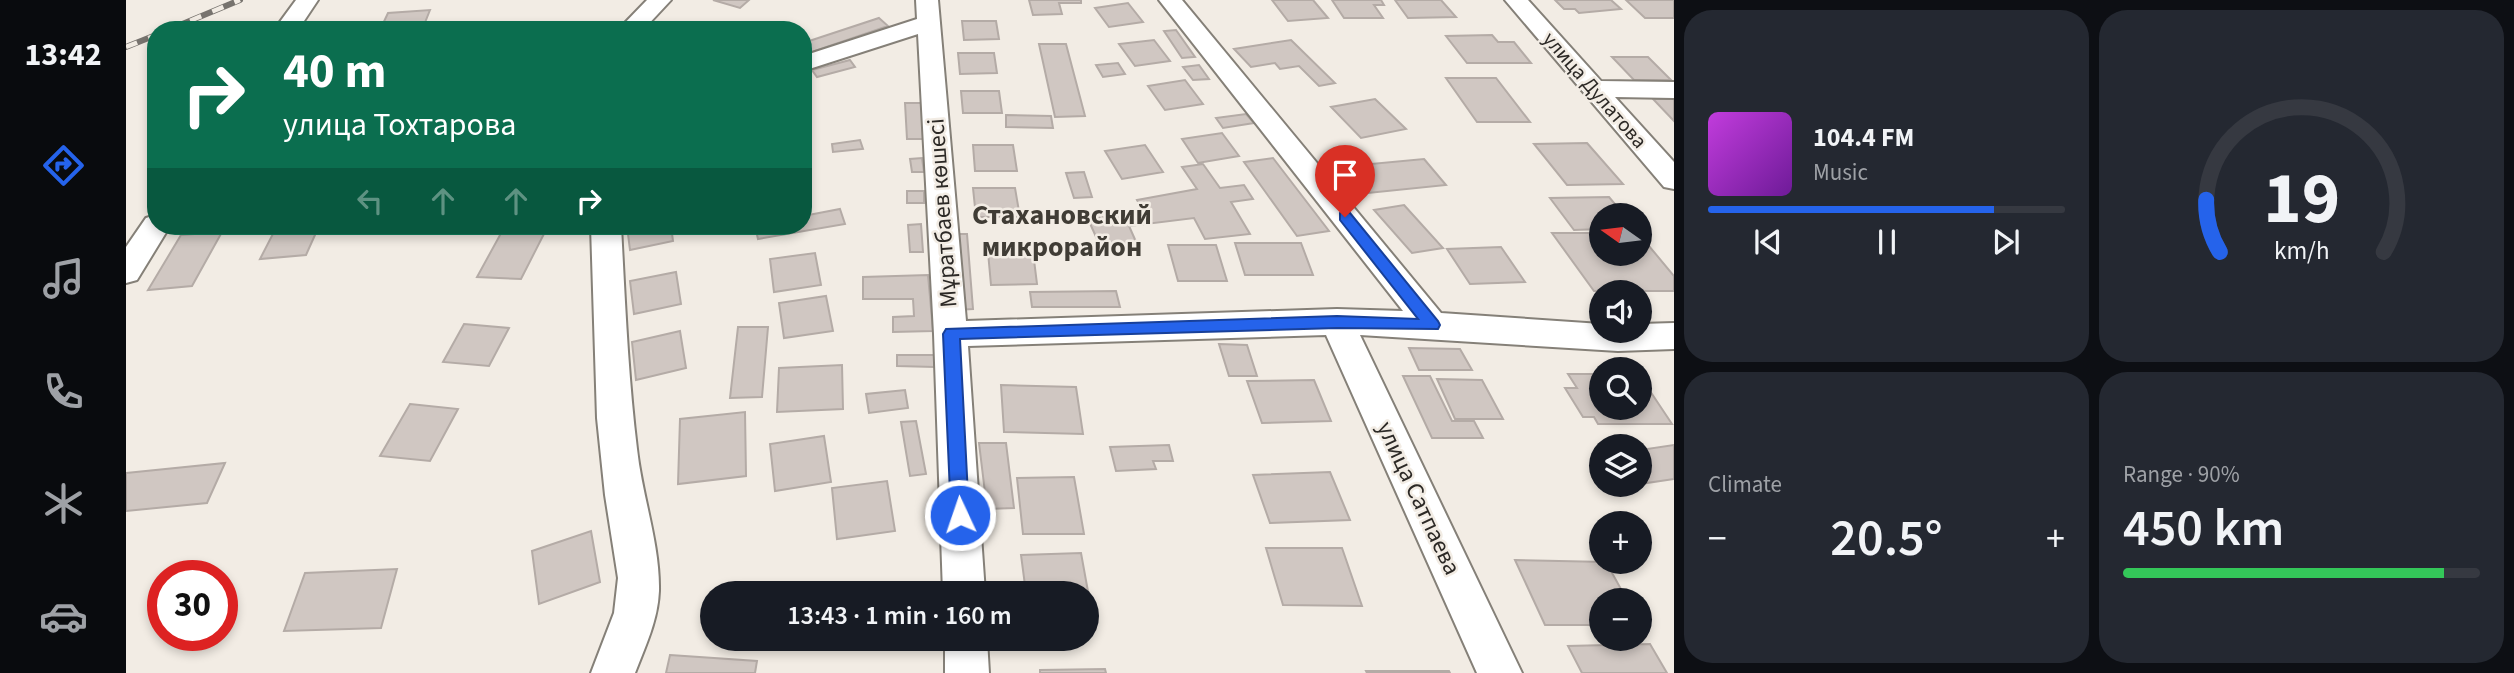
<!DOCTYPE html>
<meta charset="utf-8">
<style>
:root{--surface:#171b24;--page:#242831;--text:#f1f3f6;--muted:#9ea1a6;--line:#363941;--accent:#2563eb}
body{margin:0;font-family:"Source Sans 3",sans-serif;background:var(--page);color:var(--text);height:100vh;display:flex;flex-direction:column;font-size:26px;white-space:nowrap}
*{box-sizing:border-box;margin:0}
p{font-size:23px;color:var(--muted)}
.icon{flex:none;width:38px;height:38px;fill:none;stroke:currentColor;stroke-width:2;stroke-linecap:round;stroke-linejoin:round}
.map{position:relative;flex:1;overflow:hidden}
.details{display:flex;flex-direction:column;gap:10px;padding:10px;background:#0d0f14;width:840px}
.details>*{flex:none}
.hud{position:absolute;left:21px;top:21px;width:665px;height:214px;border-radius:28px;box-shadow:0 4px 10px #0003;background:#0b6e4f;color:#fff;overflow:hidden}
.needle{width:46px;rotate:284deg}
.tools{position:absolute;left:1463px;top:203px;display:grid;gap:14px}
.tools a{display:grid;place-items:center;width:63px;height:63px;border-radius:50%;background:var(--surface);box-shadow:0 4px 10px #0003;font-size:35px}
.speed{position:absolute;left:21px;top:560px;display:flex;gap:14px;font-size:35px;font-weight:700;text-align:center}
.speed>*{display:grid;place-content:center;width:91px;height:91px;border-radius:50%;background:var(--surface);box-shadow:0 4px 10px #0003;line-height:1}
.speed .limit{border:10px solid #d22;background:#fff;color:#111}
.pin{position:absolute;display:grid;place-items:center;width:60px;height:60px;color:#fff;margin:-72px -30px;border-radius:50% 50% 50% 0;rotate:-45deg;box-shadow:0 0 7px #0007}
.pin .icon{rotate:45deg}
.me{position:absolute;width:77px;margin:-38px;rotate:357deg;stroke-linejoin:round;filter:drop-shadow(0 0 5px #0008)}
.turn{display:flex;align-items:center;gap:24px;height:147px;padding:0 21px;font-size:32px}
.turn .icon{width:91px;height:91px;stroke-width:2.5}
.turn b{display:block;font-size:49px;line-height:60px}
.lanes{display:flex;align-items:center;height:66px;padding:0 21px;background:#0003;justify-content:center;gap:35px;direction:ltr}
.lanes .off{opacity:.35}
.big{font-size:52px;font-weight:600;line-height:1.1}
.details .widget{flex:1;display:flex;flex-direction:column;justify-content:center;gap:10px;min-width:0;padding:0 24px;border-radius:28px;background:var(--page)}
.details .dial{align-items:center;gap:0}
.dial svg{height:182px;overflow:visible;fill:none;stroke:var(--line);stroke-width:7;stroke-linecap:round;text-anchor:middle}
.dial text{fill:var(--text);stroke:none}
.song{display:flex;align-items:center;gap:21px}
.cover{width:84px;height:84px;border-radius:10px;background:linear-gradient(135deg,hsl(290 70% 55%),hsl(280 70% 35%))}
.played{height:7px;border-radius:4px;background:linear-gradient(90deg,var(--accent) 80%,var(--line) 80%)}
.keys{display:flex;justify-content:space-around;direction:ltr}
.heat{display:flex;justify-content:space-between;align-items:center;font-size:38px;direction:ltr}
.charge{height:10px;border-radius:5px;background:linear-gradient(90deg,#34c759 90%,var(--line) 0)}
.details .tiles{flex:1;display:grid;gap:10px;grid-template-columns:repeat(2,1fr)}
.trip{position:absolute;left:574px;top:581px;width:399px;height:70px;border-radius:35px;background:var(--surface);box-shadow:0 4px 10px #0003;font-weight:600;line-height:70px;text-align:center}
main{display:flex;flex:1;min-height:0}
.tab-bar{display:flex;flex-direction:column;width:126px;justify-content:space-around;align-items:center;background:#090b0e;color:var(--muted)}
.tab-bar .icon{width:49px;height:49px}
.tab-bar .current{color:var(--accent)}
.tab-bar b{font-size:32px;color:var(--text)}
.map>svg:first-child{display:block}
</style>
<main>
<nav class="tab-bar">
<b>13:42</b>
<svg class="icon current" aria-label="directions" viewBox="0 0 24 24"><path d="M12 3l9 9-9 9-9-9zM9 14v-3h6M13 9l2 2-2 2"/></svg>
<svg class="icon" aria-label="music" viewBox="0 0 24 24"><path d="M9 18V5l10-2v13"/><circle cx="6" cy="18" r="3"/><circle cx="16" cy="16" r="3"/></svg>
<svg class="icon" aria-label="phone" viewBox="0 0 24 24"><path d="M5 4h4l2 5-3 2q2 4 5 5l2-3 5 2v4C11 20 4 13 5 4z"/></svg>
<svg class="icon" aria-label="climate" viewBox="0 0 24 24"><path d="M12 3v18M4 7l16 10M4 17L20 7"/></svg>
<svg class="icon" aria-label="car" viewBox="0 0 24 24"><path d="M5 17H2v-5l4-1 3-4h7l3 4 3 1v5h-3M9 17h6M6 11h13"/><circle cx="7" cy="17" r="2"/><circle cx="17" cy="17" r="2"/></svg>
</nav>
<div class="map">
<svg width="1548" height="673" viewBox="0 0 1548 673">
<rect width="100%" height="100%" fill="#f2ece4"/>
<path fill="#d0c7c2" stroke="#b4aba6" stroke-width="2" d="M587,0H623L614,8Z
M903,0H955V3H933L936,14L907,15Z
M1146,0H1187L1202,18L1162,21Z
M1206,0H1255L1258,5H1248L1257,18H1218Z
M1269,0H1315L1330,17L1282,18Z
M1429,0H1485L1495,9L1453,13L1449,9H1438Z
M1500,0H1548V18H1519Z
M1002,3L1017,22L983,27L969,8Z
M304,10L296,30H254L262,13Z
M753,18L762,26L677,55V43Z
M836,21H870L873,39L838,40Z
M1050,30L1069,57L1056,58L1038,31Z
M1366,35L1372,42H1388L1405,63H1341L1320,36Z
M1028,40L1044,61L1009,66L993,44Z
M1165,40L1209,83L1193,86L1173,66L1154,69L1149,63L1125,67L1108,49Z
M913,44H940L959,116L929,117Z
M832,53H868L871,73L834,74Z
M1486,57H1522L1545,80H1508Z
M724,60L729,67L691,77L686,70Z
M992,63L999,74L977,77L970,65Z
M1073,65L1083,79L1067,80L1057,67Z
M1320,78H1370L1404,122H1351Z
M1059,80L1077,104L1039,110L1022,86Z
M835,91H873L876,113H837Z
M1249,99L1280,129L1235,138L1205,107Z
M1527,99H1548V121Z
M779,103H797L799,139H781Z
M1120,114L1128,123L1097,128L1090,118Z
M880,115L925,116L927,128L880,127Z
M1096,133L1113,156L1072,163L1056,139Z
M734,140L737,149L707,152L706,144Z
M1461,143L1497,184L1441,185L1408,144Z
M847,145H887L891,171H849Z
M1019,145L1037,172L996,179L979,151Z
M796,158L798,172H786L784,159Z
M1147,158L1203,231L1171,236L1118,162Z
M1298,159L1320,185L1242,193L1223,166Z
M1077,164L1094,188L1118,185L1127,199L1105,202L1124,234L1079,239L1068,218L1003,226L1011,244L975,248L962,219L1018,212L1011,200L1071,189L1056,167Z
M958,172L966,197L948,198L940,173Z
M847,188H889L894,217H850Z
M781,191H798V203H781Z
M1483,197L1498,215H1475V229L1448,230L1424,198Z
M1278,205L1317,248L1286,253L1248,210Z
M714,209L719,224L632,239L629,226H677V216Z
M795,224L797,252H784L782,225Z
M193,226L180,255L134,259L150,228Z
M379,226H422L395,279L351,277Z
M501,226H545L547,241L504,250Z
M96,232L66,286L22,290L55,235Z
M1426,233H1475V254H1514V240H1518L1548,276V291H1468Z
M824,234H841L847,309L829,310Z
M1109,243H1175L1187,275H1119Z
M1042,245H1090L1101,281H1052Z
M1375,247L1399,282L1344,284L1321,249Z
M862,252H907L911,284L865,285Z
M689,253L695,285L648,292L644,259Z
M550,272L555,304L508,314L504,281Z
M802,275L807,331L767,332V317L788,316L787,299H737V277Z
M990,291L994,307H906L904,292Z
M700,296L707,331L658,338L653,303Z
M338,324L383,328L363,366L317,362Z
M612,327H642L636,397L604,398Z
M554,331L560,368L510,380L506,342Z
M1093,344L1121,345L1131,376H1103Z
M1283,348L1334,349L1346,370H1293Z
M771,355H808V367L771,366Z
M716,365L717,409L651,412L653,368Z
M1442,374H1475V408H1514V376L1546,424H1472L1468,417H1457L1439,388H1451Z
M1277,376H1304L1326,421H1348L1357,438H1306Z
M1311,379L1356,380L1377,419H1329Z
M1188,380L1205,421L1136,423L1121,381Z
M875,385L950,387L957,434L878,432Z
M779,390L782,408L743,413L740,394Z
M284,404L332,409L304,461L254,456Z
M619,412L620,476L552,484L554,419Z
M790,421L800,474L784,476L775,422Z
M698,436L705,482L649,491L644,444Z
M853,443H880L888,508L861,509Z
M1043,445L1047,461H1027L1030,469L990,471L984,447Z
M1548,445V479L1514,484V450Z
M99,463L81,503L0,511V473Z
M1204,472L1224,520L1144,523L1127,475Z
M948,477L958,534H897L891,478Z
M761,481L769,531L711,539L706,488Z
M465,531L474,582L413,604L406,551Z
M1140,548H1216L1236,606L1157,605Z
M955,553L969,630H961V593H900L895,555Z
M1389,560L1480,562L1501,600H1475V625H1419Z
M271,569L255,628L158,631L179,573Z
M1524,644L1541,673H1456L1442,646Z
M544,655L631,661L629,673H540Z
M979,669L980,673H914V670Z
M1240,671H1323L1324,673H1241Z"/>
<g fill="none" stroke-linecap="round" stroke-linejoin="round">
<g stroke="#858078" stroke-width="4">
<path id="street" d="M170,0H192L172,30H148Z
M521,0H545L517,30H492Z
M790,0H812L840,321L1211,309L1277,311L1033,0H1056L1315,313L1475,324V331H1514V324L1548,323V349L1492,351L1234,335L1396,673H1351L1200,335L842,346L859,593H817L808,334L792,34L677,71V56L791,19Z
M1379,0H1402L1475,81L1548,82V98L1489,97L1548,162V189L1538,187Z
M30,215V226H44L11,280L0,283V247L20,218Z
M465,226H495C499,301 502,375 511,449C516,496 534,544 533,591C532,620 519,647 509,673H465L488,613L492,578L479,495L471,418Z
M819,639H861L863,673H819Z"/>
</g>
<use href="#street" fill="#fff" fill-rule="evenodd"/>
<g stroke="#77736e" stroke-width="6">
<path id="rail" d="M42,30L114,0
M0,47L30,35"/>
</g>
<use href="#rail" stroke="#f2ece4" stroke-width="4.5" stroke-dasharray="12" stroke-linecap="butt"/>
</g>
<path fill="#2563eb" stroke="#184099" stroke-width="2" d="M1219,212L1224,213L1312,321L1314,325L1312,329L1211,328L834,339L843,515L840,521L834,524L827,521L825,515L817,334L820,329L1211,316L1292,319L1214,220V213Z"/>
<g text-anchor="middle" stroke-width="5" stroke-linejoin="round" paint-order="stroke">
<g font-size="21" fill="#2c2926" stroke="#f2ece4">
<text transform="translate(1469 90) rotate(49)" y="7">улица Дулатова</text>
</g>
<g font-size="24" fill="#2c2926" stroke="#f2ece4">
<text transform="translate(816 213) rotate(-94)" y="8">Мұратбаев көшесі</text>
<text transform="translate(1293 498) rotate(65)" y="8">улица Сатпаева</text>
</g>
<g font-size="28" font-weight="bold" fill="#403c35" stroke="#f2ece4">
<text x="936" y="224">Стахановский<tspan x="936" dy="32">микрорайон</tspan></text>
</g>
</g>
</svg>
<div class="tools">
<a><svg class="needle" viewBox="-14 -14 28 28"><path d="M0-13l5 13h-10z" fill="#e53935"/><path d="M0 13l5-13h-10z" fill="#9ea1a6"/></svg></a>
<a><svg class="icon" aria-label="sound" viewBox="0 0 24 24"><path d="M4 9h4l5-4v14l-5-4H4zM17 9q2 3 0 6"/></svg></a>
<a><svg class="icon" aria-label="search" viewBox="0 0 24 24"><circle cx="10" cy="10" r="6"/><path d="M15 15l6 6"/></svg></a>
<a><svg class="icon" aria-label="layers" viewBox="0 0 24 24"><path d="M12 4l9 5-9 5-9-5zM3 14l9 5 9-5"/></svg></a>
<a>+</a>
<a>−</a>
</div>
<div class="speed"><div class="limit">30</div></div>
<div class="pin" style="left:1219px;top:217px;background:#d93025"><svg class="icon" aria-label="arrive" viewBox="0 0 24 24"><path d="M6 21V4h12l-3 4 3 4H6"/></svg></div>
<svg class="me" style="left:834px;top:515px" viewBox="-20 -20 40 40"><circle r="17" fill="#2563eb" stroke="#fff" stroke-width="3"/><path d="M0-11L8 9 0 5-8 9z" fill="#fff"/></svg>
<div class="trip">13:43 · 1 min · 160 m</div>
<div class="hud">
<div class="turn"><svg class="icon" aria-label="right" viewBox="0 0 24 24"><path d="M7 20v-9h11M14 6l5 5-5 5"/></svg><div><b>40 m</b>улица Тохтарова</div></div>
<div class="lanes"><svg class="icon off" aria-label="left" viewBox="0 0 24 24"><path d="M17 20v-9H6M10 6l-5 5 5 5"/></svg><svg class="icon off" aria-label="ahead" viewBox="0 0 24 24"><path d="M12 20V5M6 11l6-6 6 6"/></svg><svg class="icon off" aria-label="ahead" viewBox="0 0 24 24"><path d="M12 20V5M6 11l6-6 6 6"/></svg><svg class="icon" aria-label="right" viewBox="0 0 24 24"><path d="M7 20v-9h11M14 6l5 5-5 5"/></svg></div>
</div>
</div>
<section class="details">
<div class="tiles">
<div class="widget">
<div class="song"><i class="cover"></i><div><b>104.4 FM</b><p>Music</p></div></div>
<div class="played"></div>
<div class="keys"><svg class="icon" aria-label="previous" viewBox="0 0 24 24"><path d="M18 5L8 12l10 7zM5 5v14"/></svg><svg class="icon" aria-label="pause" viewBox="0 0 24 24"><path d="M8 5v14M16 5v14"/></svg><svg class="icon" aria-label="next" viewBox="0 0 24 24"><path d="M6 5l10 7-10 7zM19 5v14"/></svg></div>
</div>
<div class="widget dial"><svg viewBox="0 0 100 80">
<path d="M14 69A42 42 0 1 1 86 69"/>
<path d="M14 69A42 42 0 0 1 8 46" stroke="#2563eb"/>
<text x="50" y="56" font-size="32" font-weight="700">19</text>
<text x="50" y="72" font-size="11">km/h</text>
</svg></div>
<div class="widget"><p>Climate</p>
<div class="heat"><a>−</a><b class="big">20.5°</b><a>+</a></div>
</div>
<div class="widget"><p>Range · 90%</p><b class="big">450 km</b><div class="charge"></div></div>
</div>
</section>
</main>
